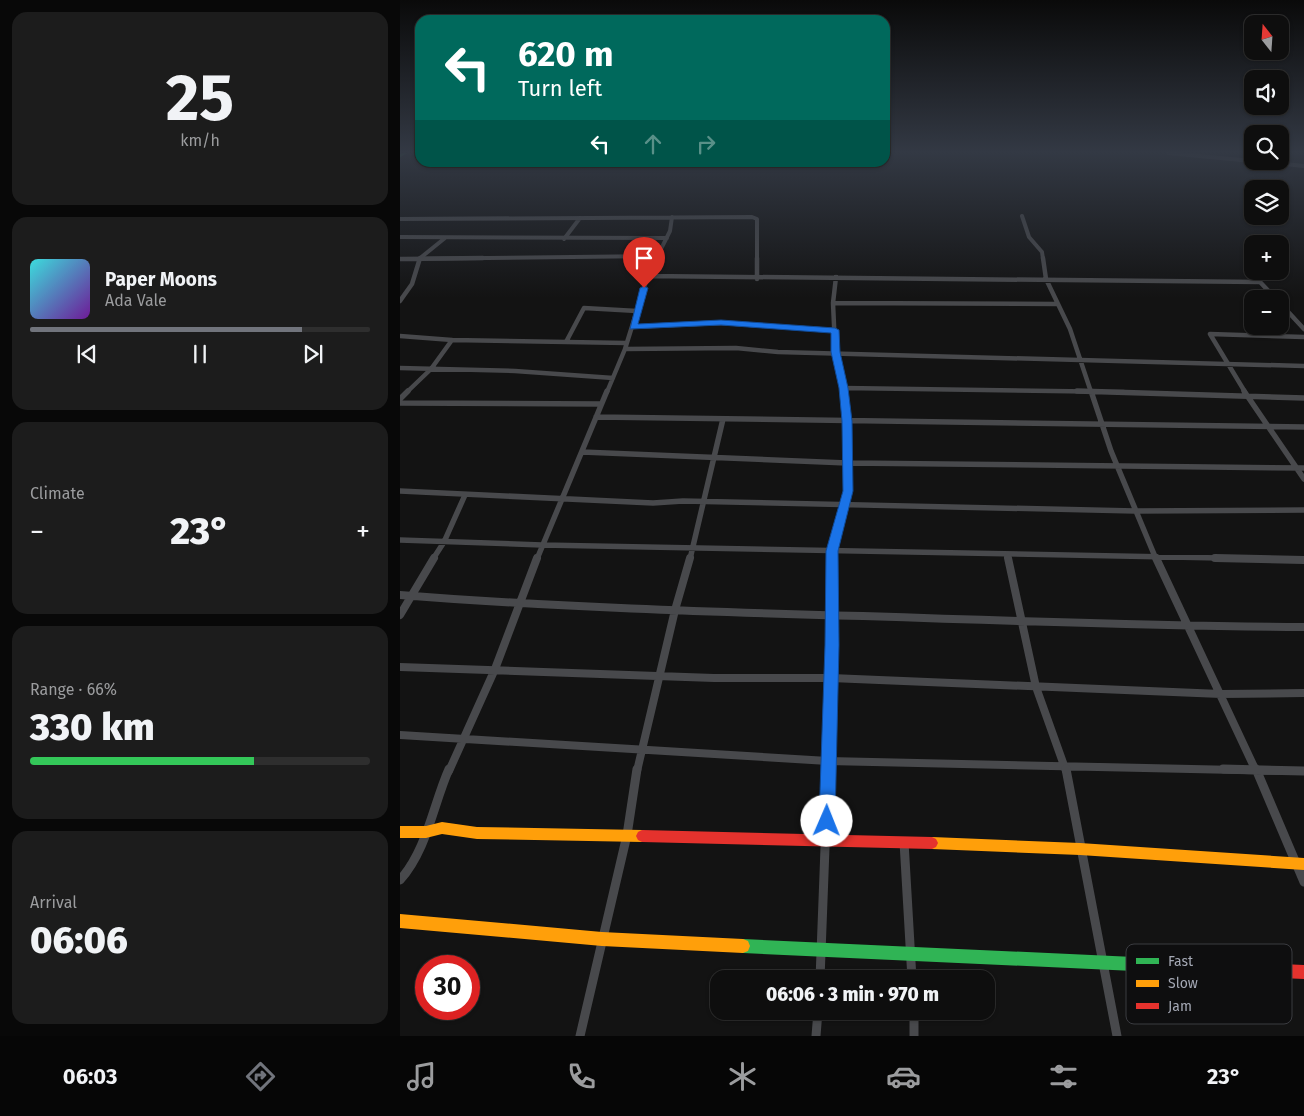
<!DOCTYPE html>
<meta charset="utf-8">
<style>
:root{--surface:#0e0e0e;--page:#1c1c1c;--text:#f1f3f6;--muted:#9b9c9e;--line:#2e2e2e;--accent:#71747c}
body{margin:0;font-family:"Fira Sans",sans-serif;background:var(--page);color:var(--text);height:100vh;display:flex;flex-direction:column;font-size:19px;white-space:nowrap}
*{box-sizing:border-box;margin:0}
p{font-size:16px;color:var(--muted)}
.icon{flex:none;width:28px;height:28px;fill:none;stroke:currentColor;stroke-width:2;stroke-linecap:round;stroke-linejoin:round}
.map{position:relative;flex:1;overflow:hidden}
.side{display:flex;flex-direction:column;gap:12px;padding:12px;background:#080808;width:400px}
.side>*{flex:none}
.top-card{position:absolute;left:15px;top:15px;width:475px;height:152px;border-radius:15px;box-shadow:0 1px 4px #0004,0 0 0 1px var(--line);background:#00695c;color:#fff;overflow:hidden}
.needle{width:32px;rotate:343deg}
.controls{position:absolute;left:844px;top:15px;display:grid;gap:10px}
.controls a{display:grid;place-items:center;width:45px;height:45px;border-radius:10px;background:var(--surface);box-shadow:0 1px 4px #0004,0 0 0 1px var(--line);font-size:25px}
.speed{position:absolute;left:15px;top:955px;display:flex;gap:10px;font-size:25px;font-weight:700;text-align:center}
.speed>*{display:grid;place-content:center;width:65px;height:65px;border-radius:50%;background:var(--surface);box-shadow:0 1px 4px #0004,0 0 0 1px var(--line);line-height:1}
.speed .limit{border:8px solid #d22;background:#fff;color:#111}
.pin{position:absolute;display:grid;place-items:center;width:42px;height:42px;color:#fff;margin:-51px -21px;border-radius:50% 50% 50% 0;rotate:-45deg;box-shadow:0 0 5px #0007}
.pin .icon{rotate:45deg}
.me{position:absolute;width:55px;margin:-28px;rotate:1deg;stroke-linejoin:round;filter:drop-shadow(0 0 4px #0008)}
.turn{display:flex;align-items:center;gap:18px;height:105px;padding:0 20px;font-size:22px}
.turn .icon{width:65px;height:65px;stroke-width:2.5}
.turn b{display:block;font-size:35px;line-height:42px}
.lanes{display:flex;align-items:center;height:48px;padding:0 20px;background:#0003;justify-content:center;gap:25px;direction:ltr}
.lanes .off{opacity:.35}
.big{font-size:38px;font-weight:800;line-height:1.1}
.side .widget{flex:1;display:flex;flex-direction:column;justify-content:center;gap:8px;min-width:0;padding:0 18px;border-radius:15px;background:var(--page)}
.side .dial{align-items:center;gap:0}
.dial b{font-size:65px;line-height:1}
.song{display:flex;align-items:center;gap:15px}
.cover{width:60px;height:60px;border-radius:8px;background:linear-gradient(135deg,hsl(180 70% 55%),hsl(280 70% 35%))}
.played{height:5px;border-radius:2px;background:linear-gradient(90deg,var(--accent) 80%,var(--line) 80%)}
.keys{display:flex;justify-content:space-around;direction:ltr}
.heat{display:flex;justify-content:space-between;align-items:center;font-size:28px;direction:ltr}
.charge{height:8px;border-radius:4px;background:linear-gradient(90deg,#34c759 66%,var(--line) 0)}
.trip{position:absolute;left:310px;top:970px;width:285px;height:50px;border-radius:15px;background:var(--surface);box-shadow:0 1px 4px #0004,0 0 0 1px var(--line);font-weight:800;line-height:50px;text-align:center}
.menu{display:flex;height:80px;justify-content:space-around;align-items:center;background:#060606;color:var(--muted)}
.menu .icon{width:35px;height:35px}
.menu .current{color:var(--accent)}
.menu b{font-size:22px;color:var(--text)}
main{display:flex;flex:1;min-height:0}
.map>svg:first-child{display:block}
</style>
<main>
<section class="side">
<div class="widget dial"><b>25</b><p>km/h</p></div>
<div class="widget">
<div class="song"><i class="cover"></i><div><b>Paper Moons</b><p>Ada Vale</p></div></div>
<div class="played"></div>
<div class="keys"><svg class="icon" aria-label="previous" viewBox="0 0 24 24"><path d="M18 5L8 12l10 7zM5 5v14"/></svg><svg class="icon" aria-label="pause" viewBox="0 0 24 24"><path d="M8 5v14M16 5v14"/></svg><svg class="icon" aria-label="next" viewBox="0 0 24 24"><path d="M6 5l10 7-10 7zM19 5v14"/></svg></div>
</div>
<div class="widget"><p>Climate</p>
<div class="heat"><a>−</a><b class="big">23°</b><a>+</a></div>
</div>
<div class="widget"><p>Range · 66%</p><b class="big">330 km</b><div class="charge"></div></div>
<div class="widget"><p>Arrival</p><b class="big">06:06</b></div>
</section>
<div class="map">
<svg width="904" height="1036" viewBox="0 0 904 1036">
<rect width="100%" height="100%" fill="#131313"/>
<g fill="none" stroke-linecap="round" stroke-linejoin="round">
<path stroke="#48494c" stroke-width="4" d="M768,153L852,161
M857,161L904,166
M622,216L629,237L642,252L643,259
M0,219L352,217L357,219V259
M0,237L267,238
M164,239L180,218
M0,259L257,256
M19,259L45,238
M256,259L270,231L272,217"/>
<path stroke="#48494c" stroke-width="4.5" d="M257,258L247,278L225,349L336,348L378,352L904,366
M357,258V279
M643,258L646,279L670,329L691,392
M0,259L83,258
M846,267L876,299
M248,276L860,282
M436,277L433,303L435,347L442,392
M0,301L12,284L20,258
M433,303L657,304
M880,303L904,329
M233,327L321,323L435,330
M0,336L52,340L31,369L7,392
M52,340L226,343
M166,342L184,308L237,311
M0,368L115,371L213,378
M444,388L724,392
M207,392L225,349
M845,392L810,334L904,337"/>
<path stroke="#48494c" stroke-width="5.5" d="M677,391L904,398
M691,391L711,451L756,559
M844,391L904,479
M0,399L8,391
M0,403L201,404
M196,417L904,427
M182,452L447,463L904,468
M0,491L253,503L283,501L735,511L904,510
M0,540L142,545L878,559
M607,554L608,559
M33,559L44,542L65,495
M137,559L207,391
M290,559L323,419
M432,559V551L448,491L447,421L442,391"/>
<path stroke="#48494c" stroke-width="8" d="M608,558L636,687L666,771
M756,558L856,771
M815,558L904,560
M0,595C154,607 309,612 463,616C610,621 757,626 904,627
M0,615L34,558
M0,667L314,678H431L821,694L904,693
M0,735L428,761L882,771
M49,771L95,669L137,558
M237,771L275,610L290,558
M427,771L432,645V558"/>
<path stroke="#48494c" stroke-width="9" d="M666,769L717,1036
M823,769L904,771
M856,769L904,882
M504,842L512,979
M0,880C27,850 33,805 49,769
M420,979L428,769
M514,1011V1036
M180,1036L227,835L237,769
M416,1036L418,1011"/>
<path fill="#30b455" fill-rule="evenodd" d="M2,153H8L0,157V154Z
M343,939L777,959L782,961L784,966L782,971L777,973L343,953L338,951L336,946L338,941Z"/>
<path fill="#ff9f0a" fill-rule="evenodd" d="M42,822L77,827L242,830L246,832L248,836L246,840L242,842L77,839L42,834L26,838H0V826H26Z
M532,837L680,843L904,858V870L680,855L532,849L528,847L526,843L528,839Z
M0,914L202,932L343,939L348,941L350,946L348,951L343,953L202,946L0,928Z"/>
<path fill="#e5322d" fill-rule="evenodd" d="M242,830L532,837L536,839L538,843L536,847L532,849L242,842L238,840L236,836L238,832Z
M777,959L904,965V979L777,973L772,971L770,966L772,961Z"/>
</g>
<linearGradient id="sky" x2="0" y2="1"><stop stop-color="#0a0a0a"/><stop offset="0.51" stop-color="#333944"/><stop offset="1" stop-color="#333944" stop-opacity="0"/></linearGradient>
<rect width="904" height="298" fill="url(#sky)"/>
<path fill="#1a73e8" stroke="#114b97" d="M244,286L248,288L238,324L321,320L435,328L439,330L440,352L448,388L452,421L453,491L438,551L439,645L435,821L432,827L427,829L421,827L419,821L425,645L426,551L443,491L442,421L439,388L431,352V333L321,325L230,329L240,288Z"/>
<rect x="726" y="944" width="166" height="80" rx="8" fill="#0e0e0f" stroke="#3b3c41" stroke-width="1"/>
<rect x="736" y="958" width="23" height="6" fill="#30b455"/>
<rect x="736" y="980" width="23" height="7" fill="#ff9f0a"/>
<rect x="736" y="1003" width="23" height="6" fill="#e5322d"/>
<g font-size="14" fill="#a4a8b4">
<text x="768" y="966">Fast</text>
<text x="768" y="988">Slow</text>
<text x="768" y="1011">Jam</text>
</g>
</svg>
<div class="controls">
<a><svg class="needle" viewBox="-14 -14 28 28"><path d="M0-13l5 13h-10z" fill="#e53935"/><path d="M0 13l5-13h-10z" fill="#9b9c9e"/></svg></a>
<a><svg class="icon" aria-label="sound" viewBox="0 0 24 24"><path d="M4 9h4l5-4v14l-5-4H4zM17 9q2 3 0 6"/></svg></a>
<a><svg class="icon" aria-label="search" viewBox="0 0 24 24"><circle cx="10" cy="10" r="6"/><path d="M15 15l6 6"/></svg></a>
<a><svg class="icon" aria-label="layers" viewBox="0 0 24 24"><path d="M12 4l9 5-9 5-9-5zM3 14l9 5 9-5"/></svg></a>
<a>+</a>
<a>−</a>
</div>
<div class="speed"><div class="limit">30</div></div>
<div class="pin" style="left:244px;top:288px;background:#d93025"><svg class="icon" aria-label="arrive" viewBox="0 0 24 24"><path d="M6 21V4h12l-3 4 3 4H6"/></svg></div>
<svg class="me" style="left:427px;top:821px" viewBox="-20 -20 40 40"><circle r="19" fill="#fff"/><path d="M0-13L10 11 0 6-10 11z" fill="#1a73e8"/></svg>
<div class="trip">06:06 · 3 min · 970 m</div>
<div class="top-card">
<div class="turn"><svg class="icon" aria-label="left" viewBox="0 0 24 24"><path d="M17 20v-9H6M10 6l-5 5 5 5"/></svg><div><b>620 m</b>Turn left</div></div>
<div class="lanes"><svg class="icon" aria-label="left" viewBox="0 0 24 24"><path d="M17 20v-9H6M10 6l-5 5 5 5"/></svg><svg class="icon off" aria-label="ahead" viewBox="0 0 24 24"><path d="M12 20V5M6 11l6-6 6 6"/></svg><svg class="icon off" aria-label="right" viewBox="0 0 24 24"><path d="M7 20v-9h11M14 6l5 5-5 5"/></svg></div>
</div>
</div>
</main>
<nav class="menu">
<b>06:03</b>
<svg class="icon current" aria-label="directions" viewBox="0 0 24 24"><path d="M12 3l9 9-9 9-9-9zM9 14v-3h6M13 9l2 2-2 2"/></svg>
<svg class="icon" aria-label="music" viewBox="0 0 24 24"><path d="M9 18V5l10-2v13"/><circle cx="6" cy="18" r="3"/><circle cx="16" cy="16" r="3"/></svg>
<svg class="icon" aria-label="phone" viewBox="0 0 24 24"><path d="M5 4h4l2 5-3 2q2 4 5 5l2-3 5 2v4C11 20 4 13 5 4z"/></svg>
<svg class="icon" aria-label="climate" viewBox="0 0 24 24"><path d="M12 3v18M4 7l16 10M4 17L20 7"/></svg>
<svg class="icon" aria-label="car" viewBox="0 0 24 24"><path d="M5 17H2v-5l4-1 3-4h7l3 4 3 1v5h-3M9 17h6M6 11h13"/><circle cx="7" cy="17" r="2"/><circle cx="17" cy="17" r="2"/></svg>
<svg class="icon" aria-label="filters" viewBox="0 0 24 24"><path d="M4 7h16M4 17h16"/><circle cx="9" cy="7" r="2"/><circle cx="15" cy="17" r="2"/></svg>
<b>23°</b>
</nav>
